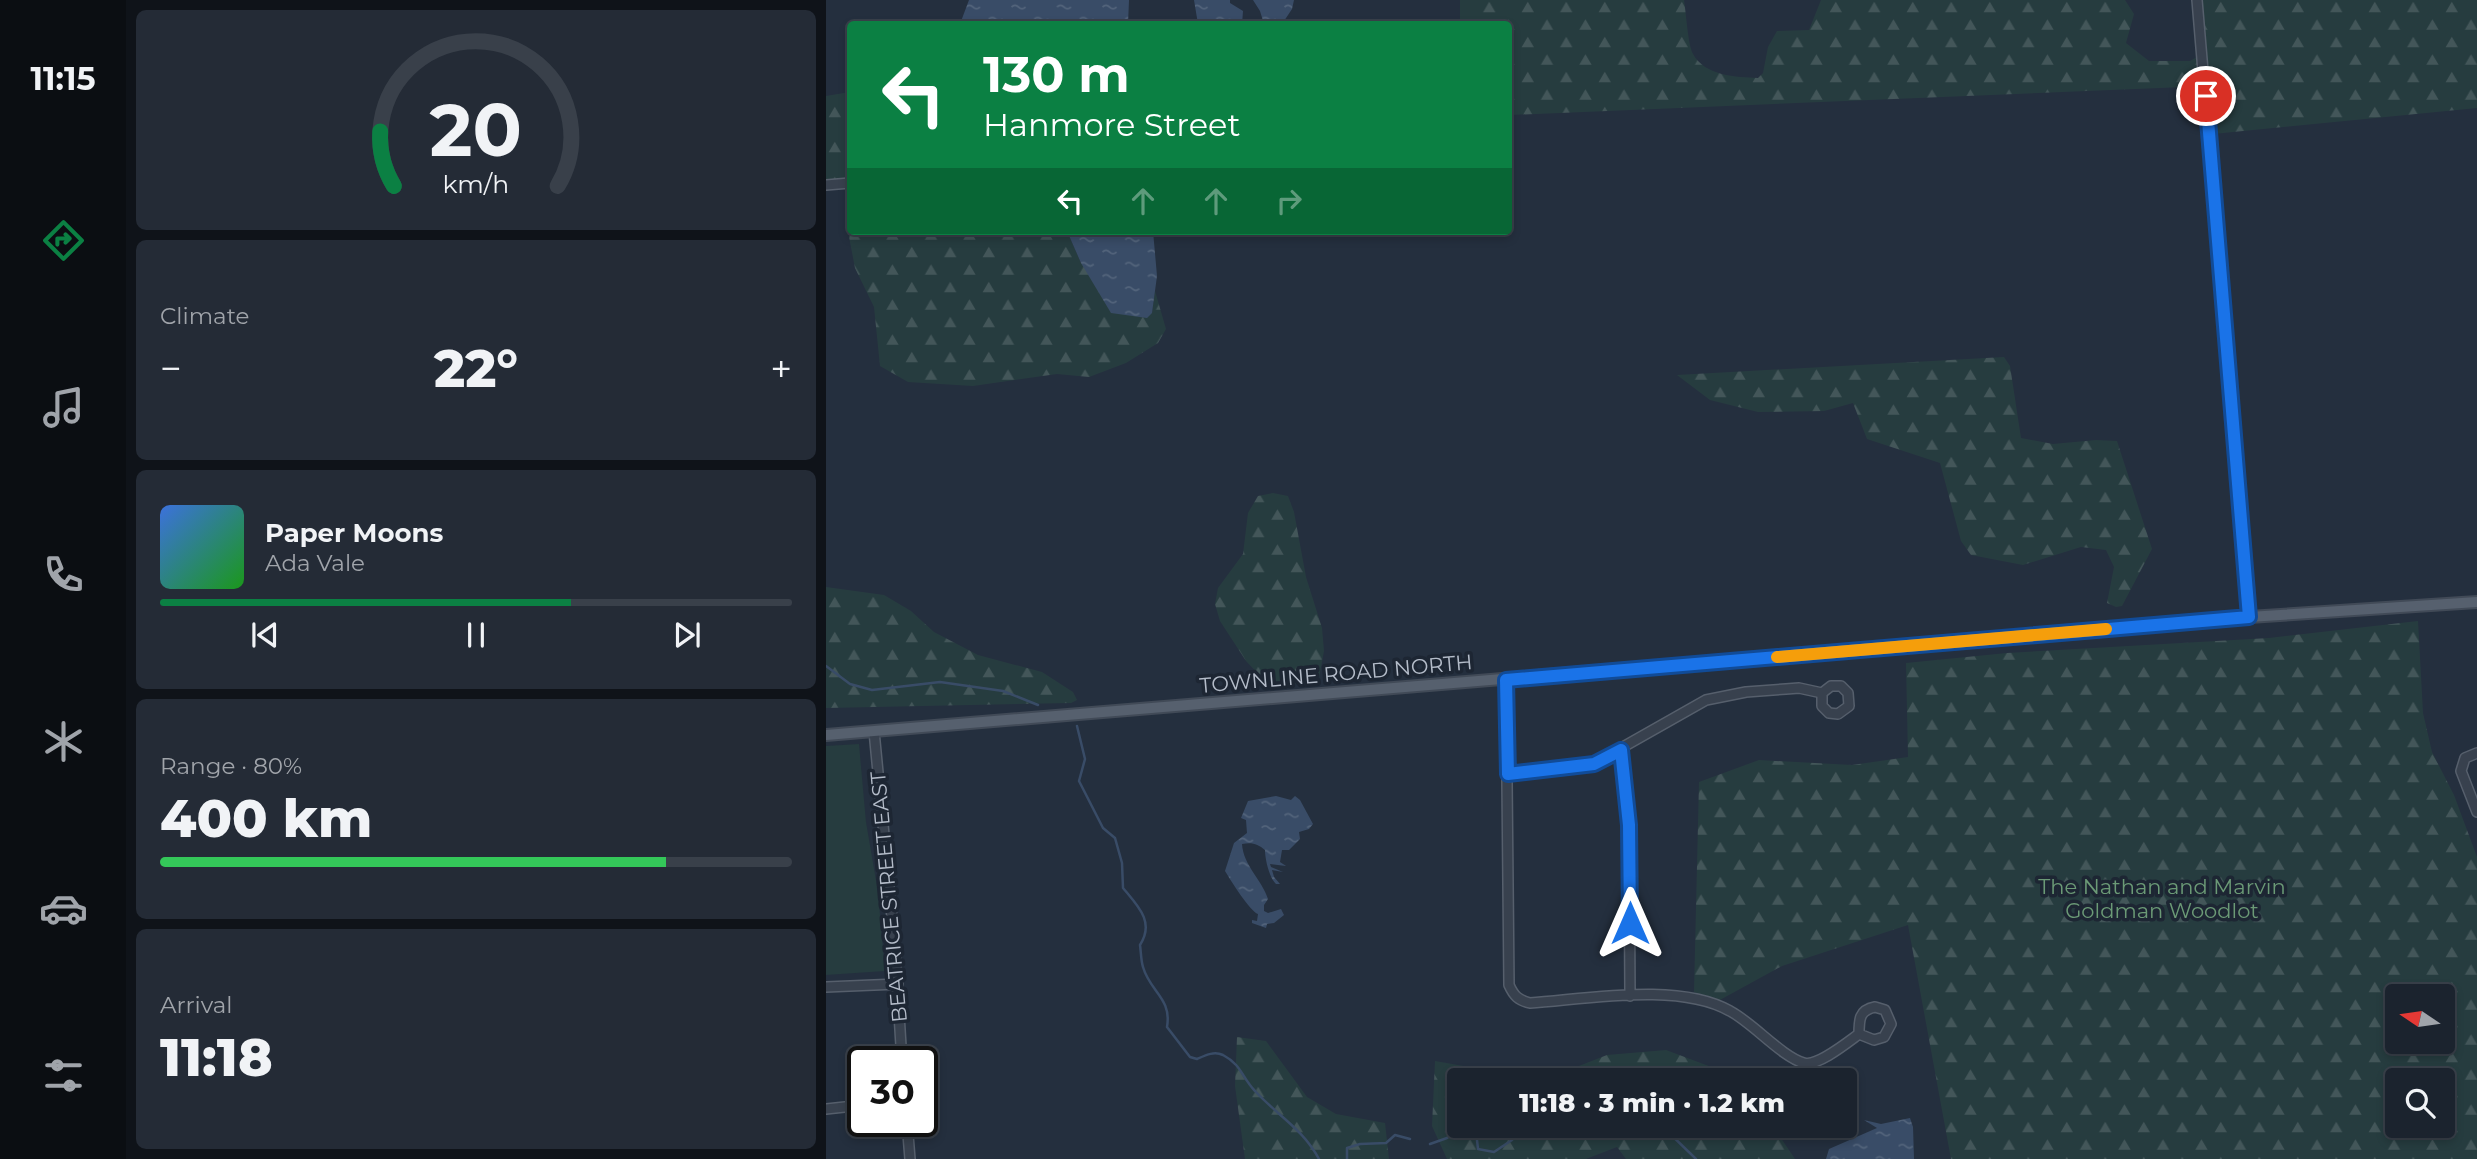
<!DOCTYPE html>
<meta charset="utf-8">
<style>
:root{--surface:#1b232e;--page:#242b36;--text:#f1f3f6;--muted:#a0a4aa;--line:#39404a;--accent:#0b8043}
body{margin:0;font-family:Montserrat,sans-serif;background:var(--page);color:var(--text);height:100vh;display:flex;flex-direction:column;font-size:26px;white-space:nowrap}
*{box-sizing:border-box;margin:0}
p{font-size:23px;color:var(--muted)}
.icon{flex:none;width:38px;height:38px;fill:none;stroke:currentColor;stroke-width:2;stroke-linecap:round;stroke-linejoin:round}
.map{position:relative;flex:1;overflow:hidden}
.details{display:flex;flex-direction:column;gap:10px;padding:10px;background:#0f1319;width:700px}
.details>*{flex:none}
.banner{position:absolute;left:21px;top:21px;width:665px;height:214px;border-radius:7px;box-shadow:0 4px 10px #0003,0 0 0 2px var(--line);background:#0b8043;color:#fff;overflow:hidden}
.needle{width:46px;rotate:283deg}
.fabs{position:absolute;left:1559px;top:984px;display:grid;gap:14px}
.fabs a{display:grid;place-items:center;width:70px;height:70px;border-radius:7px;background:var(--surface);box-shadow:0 4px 10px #0003,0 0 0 2px var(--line);font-size:35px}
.speed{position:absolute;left:21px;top:1046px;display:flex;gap:14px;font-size:35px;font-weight:700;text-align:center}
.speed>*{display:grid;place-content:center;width:91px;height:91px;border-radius:50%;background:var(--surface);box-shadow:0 4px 10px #0003,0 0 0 2px var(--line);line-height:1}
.speed .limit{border:4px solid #111;border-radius:10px;background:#fff;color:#111}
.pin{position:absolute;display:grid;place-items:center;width:60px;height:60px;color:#fff;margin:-30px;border:4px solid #fff;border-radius:50%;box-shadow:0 2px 7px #0007}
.me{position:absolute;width:77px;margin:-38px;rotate:0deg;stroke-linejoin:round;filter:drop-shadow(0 0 5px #0008)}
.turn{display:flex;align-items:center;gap:24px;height:147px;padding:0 21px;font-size:32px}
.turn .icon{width:91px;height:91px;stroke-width:2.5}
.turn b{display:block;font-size:49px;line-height:60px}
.lanes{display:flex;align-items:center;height:66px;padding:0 21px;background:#0003;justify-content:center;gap:35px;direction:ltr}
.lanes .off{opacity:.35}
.big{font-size:52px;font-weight:800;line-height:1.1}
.details .card{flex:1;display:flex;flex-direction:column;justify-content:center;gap:10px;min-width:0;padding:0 24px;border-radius:10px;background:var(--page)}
.details .dial{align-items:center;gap:0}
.dial svg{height:182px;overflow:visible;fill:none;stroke:var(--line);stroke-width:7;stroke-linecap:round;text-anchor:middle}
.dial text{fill:var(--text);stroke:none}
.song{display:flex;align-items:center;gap:21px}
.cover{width:84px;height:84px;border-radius:10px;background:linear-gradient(135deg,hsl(220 70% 55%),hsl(120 70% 35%))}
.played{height:7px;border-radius:4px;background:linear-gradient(90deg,var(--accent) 65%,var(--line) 65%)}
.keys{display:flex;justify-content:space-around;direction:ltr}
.heat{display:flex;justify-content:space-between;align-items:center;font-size:38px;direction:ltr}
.charge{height:10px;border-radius:5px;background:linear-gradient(90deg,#34c759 80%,var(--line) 0)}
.trip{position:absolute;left:621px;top:1068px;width:410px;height:70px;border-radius:7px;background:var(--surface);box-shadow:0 4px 10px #0003,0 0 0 2px var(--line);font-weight:800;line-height:70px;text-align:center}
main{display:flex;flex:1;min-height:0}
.dock{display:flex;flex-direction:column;width:126px;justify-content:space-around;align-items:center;background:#0b0e12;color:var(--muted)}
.dock .icon{width:49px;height:49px}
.dock .selected{color:var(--accent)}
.dock b{font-size:32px;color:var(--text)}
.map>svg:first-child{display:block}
</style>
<main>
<nav class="dock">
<b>11:15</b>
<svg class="icon selected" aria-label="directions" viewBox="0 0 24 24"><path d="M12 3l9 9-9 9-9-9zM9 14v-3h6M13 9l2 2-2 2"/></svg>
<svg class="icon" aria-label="music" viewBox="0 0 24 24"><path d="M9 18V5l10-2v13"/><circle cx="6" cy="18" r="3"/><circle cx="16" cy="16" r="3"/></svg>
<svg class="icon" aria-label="phone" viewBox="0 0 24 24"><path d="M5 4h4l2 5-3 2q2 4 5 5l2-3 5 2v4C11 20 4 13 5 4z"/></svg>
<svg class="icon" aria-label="climate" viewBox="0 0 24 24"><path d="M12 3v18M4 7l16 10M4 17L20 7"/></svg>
<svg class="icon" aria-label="car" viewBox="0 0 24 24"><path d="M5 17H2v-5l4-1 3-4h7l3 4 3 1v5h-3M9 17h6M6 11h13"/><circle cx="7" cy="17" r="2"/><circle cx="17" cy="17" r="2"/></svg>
<svg class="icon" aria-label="filters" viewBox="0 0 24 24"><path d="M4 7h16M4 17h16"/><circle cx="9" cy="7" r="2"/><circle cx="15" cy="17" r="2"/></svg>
</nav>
<section class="details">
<div class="card dial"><svg viewBox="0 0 100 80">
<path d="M14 69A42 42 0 1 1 86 69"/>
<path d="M14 69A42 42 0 0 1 8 45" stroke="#0b8043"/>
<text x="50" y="56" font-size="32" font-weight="700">20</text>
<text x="50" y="72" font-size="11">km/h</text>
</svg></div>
<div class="card"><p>Climate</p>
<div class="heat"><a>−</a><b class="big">22°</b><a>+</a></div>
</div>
<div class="card">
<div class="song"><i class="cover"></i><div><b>Paper Moons</b><p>Ada Vale</p></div></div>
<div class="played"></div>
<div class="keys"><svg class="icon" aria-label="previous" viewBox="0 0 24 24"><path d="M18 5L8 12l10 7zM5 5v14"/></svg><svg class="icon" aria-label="pause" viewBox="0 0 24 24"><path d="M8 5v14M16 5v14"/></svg><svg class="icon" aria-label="next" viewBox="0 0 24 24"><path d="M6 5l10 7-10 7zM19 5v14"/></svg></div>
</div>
<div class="card"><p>Range · 80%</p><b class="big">400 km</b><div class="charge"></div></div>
<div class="card"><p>Arrival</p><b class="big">11:18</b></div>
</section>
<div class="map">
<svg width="1651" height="1159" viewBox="0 0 1651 1159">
<defs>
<pattern id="forest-firs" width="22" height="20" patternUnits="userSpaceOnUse" patternTransform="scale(1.75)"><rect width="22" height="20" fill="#263c3f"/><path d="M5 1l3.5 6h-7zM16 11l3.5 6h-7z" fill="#435659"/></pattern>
<pattern id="water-ripples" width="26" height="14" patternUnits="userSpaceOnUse" patternTransform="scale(1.75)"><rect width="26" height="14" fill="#394c67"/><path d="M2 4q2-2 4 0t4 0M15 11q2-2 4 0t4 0" fill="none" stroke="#53647b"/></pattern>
</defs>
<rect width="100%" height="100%" fill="#242f3e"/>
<path fill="#263c3f" d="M33,744L40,822L52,892L59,971L0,975V746Z"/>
<path fill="url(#forest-firs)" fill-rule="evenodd" d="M634,0H858C860,12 862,45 867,54C879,76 910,77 932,78L937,73L942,47L951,31L983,30L995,0H1299L1308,14L1300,43L1323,61H1364L1378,53L1372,0H1651V108L1387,134L1382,86L683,115L682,24H634Z
M24,92V182L0,183V96Z
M24,210V231H241L255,263L326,313L329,291L340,329L332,343L300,363L263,377L231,374L147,386L82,382L54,366L48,307L29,268L20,221Z
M1178,357L1184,366L1195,438L1227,444L1270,440L1291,441L1326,549L1296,606L1290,607L1281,603L1288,567L1280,550L1255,547L1197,565L1145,555L1135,541L1114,463L1041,439L1027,403L998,411L932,412L884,400L851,375Z
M447,493L462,496L468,512L480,577L496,628L498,651L492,683L466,684L437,679L420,661L394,621L389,604L392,588L417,554L422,513L432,496Z
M0,587L58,595L85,611L108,632L152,655L216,672L247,692L251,700L245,703L0,708Z
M1592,621L1597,713L1606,752L1628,795L1651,857V1159H1125L1082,925L956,966L892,1001L868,992L873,782L933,760L1026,765L1082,757L1080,663L1181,653L1443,638ZM1572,996H1617V1041H1572ZM1572,1080H1617V1125H1572Z
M411,1037L440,1041L481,1097L510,1114L559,1123L563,1159H419L409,1086Z
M840,1050L888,1068L902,1080H634V1125H946L969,1159H800L791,1147L760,1159H621L606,1126L609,1061L671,1072L735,1073L781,1055Z"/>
<path fill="url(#water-ripples)" d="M143,0H303L302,24H134Z
M368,0H404V3L417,11L416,24H372Z
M427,0H468L466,9L456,24H438L434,11Z
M241,231H327L331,276L326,313L321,318L285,313L255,263Z
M450,796L465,800L469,796L474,800L487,824L483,829L473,832L474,839L463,850H456L454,862L460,866L444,864L445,867L457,872L446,870L448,877L454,884H450C443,877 439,859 439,850C432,844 426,842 416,844C417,865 436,880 442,899L438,905V911L442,913L455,909L458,915L448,923L441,924L440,928L426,923V920L431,921L432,914C424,911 405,881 399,871L408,843L421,833L420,820L415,818L422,801Z
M1084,1118L1087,1127L1088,1159H1000L1003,1149L1051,1128L1038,1120L1055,1124Z"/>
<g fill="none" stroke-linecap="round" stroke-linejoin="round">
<path stroke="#394c67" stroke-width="2.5" d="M0,666L24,684L46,690L114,682L177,691L212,705
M251,726L259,759L253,781L277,828L289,838L296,863L297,888C312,906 329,922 314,945C315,952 315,961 317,967C324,992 346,998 341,1027L364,1057L371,1059C380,1055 388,1051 397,1055C416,1065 416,1078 429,1091C452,1116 476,1128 493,1159
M705,1125L735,1133L751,1125
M835,1125L870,1159
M604,1144L621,1138L635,1128L650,1131L652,1149L668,1152L686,1140L699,1125
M521,1159V1148L534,1144L560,1143L569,1135L584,1139"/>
<g stroke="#565f6c" stroke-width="12">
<path id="minor" d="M1371,0L1423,617
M0,185L24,183
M680,680L683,985C688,996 692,1000 704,1003C762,999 853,982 904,1011C927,1023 956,1057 978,1063C991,1067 1022,1042 1033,1034
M48,731L69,949L76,1062
M795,750L803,825L804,996
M1651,753L1639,758L1635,771L1651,812
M682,774L767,764L880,700L920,692L960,689L973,688L996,693V706L1003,713L1012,714L1023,706L1022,693L1015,686H1005L996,693
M0,987L72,984
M1049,1007L1059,1010L1065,1024L1058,1037L1048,1040L1033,1034C1033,1020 1033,1010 1049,1007Z
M0,1109L37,1105
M81,1122L84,1159"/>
</g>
<g stroke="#414a57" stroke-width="14">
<path id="major" d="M0,735L1423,617L1651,602"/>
</g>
<use href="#minor" stroke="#38414e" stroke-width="9"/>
<use href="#major" stroke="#56606e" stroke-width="10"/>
</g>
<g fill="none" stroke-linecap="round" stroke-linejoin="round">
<g stroke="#114b97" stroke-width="18">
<path id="route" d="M804,923L803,825L795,750L768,764L682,774L680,680L1423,617L1380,96"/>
</g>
<use href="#route" stroke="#1a73e8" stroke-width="12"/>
<path stroke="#f59e0b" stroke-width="12" d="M951,657L1280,629"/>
</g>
<g text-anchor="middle" stroke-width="7" stroke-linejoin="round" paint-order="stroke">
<g font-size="21" fill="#b4bcc9" stroke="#1d2633">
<text transform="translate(510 674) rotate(-5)" y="7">TOWNLINE ROAD NORTH</text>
<text transform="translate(63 897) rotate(-95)" y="7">BEATRICE STREET EAST</text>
</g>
<g font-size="21" fill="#6b9a76" stroke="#1d2633">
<text x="1336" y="894">The Nathan and Marvin<tspan x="1336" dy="24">Goldman Woodlot</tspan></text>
</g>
</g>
</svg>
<div class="fabs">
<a><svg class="needle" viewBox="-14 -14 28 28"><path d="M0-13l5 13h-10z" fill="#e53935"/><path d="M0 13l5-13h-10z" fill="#a0a4aa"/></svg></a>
<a><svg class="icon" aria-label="search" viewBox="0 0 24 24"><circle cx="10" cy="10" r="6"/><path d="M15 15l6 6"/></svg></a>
</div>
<div class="speed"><div class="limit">30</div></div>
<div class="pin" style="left:1380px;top:96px;background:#d93025"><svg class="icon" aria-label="arrive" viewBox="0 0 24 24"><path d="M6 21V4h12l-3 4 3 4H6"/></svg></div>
<svg class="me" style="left:804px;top:923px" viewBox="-20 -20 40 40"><path d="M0-17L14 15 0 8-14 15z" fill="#1a73e8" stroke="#fff" stroke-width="4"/></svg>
<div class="trip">11:18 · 3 min · 1.2 km</div>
<div class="banner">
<div class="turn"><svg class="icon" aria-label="left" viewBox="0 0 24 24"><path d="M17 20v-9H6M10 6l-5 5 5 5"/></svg><div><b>130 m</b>Hanmore Street</div></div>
<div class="lanes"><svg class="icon" aria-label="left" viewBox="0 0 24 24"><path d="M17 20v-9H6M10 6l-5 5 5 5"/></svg><svg class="icon off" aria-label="ahead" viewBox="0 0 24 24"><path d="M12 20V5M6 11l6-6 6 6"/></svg><svg class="icon off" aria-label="ahead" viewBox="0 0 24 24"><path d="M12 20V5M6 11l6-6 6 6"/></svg><svg class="icon off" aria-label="right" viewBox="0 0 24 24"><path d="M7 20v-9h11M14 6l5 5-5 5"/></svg></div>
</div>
</div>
</main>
